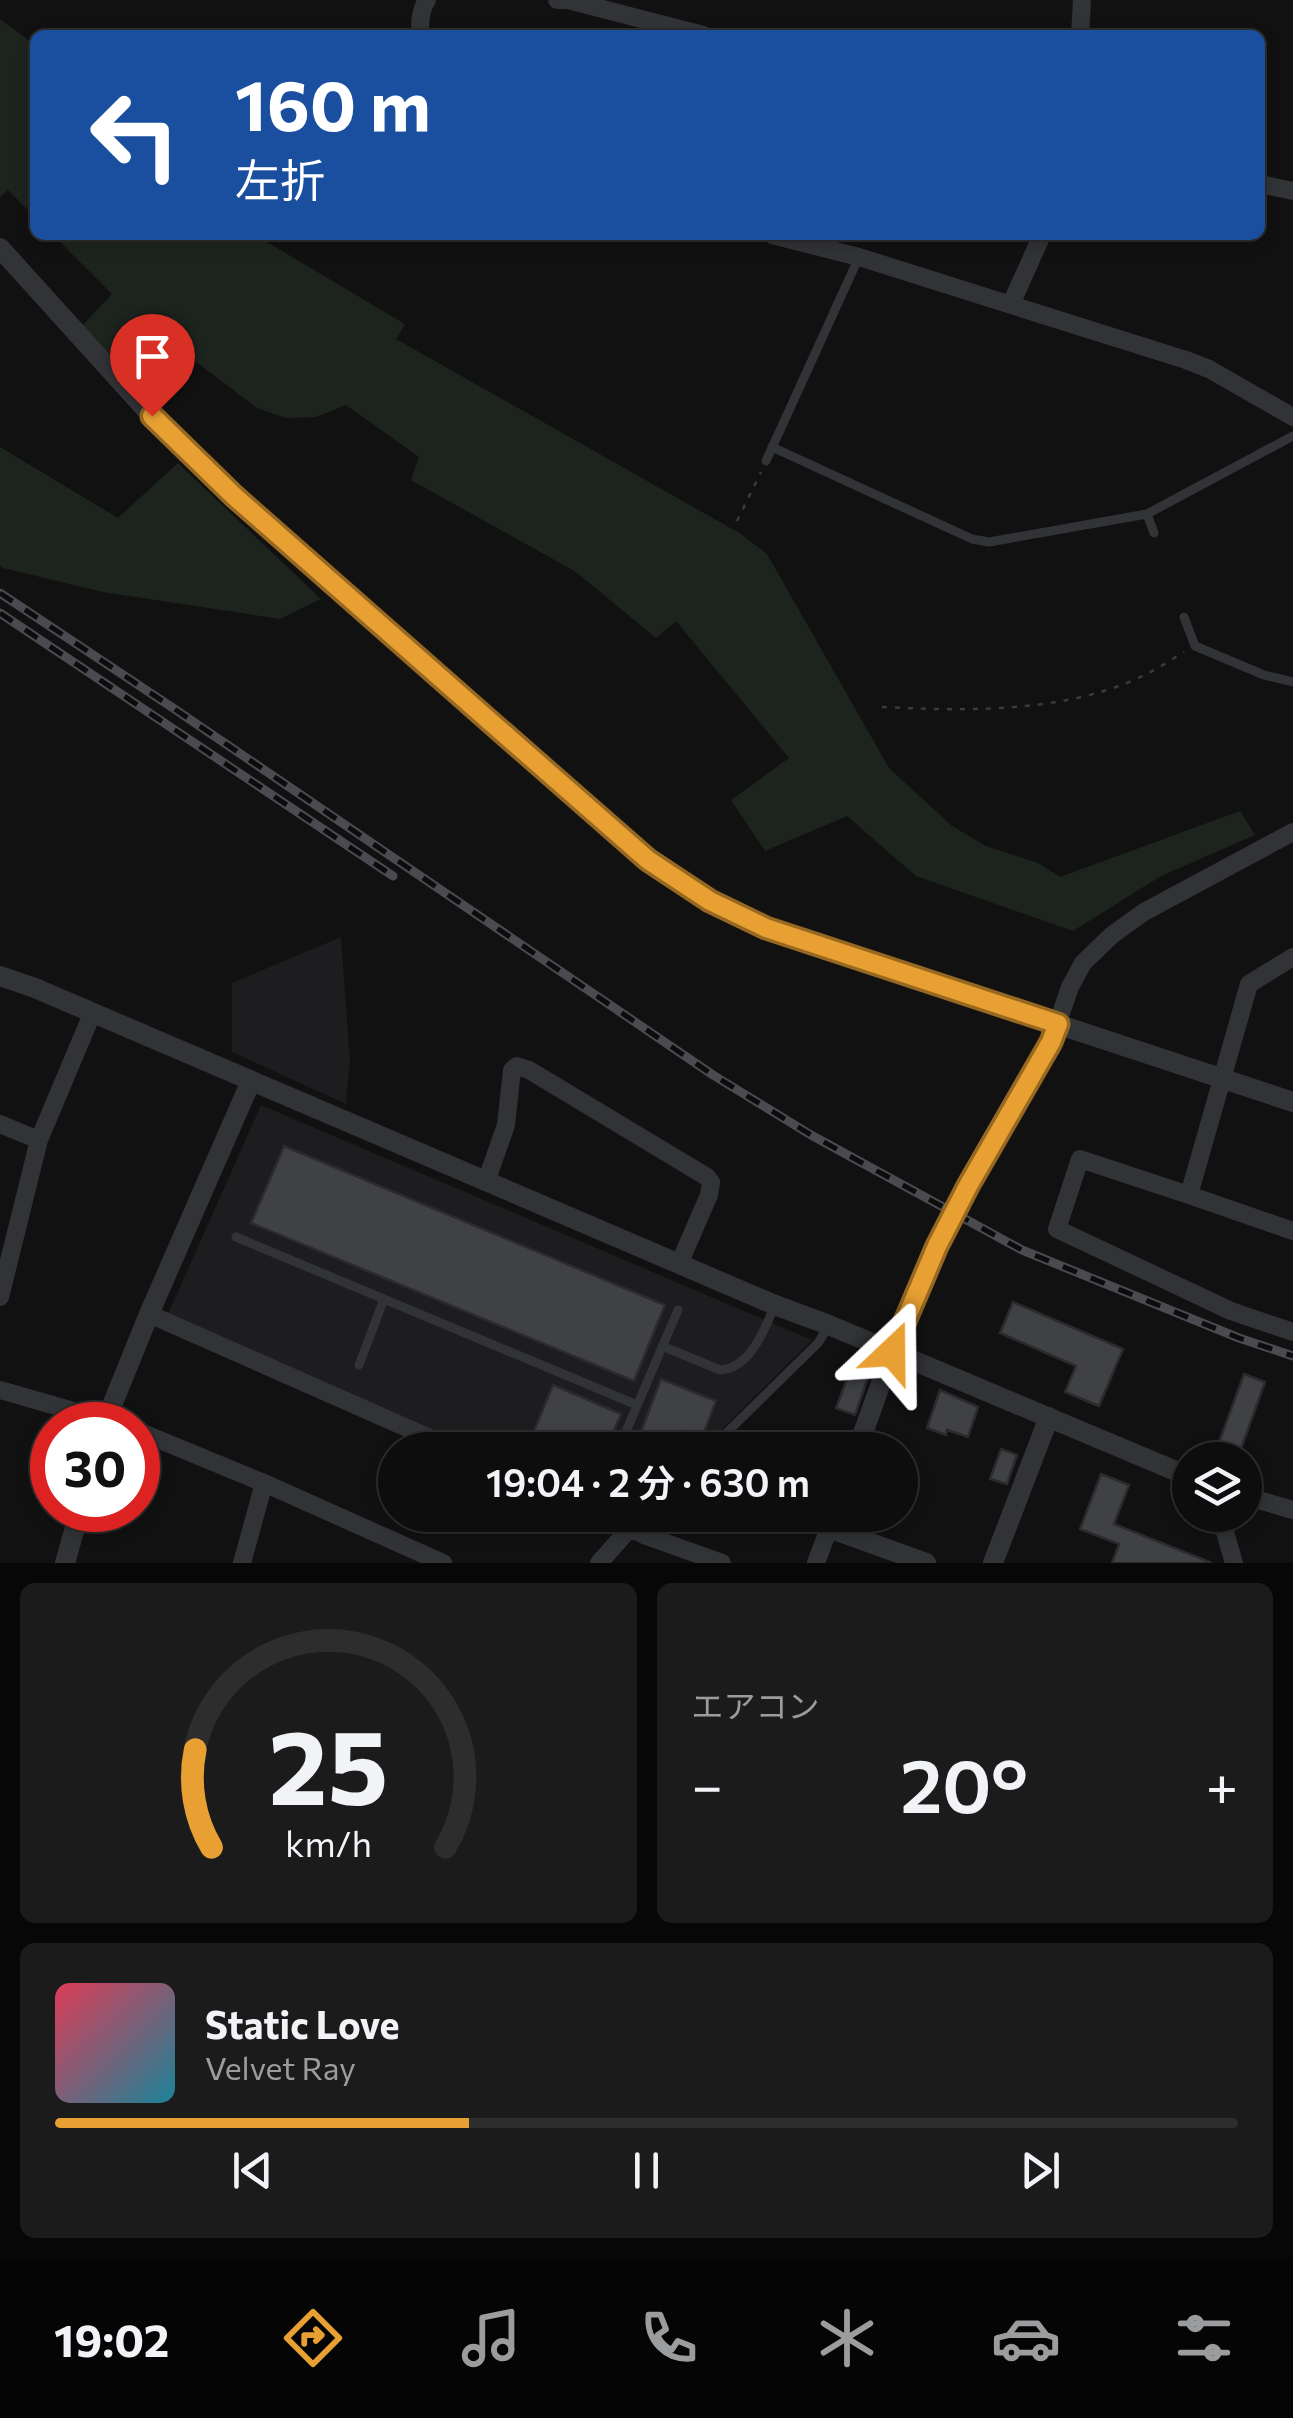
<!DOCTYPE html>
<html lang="ja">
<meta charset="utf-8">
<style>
:root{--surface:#0d0d0e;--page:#1b1b1c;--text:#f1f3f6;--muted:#9a9c9e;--line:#2d2d2e;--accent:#e8a033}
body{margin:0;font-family:Commissioner,"Noto Sans JP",sans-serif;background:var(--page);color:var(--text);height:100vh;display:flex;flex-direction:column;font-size:38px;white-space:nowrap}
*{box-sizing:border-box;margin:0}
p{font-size:32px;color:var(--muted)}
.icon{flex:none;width:55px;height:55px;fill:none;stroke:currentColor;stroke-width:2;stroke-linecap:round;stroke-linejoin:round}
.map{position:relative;height:1563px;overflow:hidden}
.panel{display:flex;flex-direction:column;gap:20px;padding:20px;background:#070708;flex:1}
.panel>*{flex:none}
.banner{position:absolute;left:30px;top:30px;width:1235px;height:210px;border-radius:15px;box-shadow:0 5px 15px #0003,0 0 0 2px var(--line);background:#1a4fa0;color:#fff;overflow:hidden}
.buttons{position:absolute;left:1172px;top:1442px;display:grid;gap:20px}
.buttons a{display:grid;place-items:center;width:90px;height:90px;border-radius:50%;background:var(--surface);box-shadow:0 5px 15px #0003,0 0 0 2px var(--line);font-size:50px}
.speed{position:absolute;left:30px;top:1402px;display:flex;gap:20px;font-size:50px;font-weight:700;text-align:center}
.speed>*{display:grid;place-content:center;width:130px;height:130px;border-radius:50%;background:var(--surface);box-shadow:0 5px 15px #0003,0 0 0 2px var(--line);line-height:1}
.speed .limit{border:15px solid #d22;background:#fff;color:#111}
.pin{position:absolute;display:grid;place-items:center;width:85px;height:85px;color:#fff;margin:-102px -42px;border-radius:50% 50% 50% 0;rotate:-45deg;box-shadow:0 0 10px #0007}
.pin .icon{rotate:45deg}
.me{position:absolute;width:110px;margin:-55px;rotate:23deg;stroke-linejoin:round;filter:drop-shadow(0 0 8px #0008)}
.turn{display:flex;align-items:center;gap:35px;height:210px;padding:0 40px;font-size:45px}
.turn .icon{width:130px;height:130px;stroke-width:2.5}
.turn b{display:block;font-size:70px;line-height:85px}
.big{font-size:75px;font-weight:600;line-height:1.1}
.panel .widget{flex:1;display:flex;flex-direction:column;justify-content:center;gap:15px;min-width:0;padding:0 35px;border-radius:15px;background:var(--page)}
.panel .dial{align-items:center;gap:0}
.dial svg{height:260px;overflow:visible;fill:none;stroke:var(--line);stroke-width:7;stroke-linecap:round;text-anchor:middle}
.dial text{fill:var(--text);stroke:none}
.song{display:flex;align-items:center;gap:30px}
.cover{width:120px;height:120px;border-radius:15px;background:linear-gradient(135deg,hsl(350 70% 55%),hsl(190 70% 35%))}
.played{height:10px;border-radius:5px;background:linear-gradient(90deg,var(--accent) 35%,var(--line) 35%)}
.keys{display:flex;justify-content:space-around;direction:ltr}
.heat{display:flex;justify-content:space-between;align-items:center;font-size:55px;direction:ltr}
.panel .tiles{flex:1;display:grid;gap:20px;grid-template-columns:1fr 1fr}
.widget:last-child{grid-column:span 2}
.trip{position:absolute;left:378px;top:1432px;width:540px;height:100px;border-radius:50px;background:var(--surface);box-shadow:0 5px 15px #0003,0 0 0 2px var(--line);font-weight:600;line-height:100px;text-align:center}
.tab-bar{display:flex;height:160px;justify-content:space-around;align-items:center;background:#050506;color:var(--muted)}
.tab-bar .icon{width:70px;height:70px}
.tab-bar .current{color:var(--accent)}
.tab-bar b{font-size:45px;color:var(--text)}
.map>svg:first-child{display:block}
</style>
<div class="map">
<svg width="1293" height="1563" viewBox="0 0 1293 1563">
<rect width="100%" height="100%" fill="#111112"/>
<path fill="#1d1d1f" d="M341,937L350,1060L346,1104L232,1052V983Z
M261,1105L812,1340L701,1450H477L168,1314Z"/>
<path fill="#1d241e" d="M0,19L35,45V217L8,190L0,197Z
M53,235H255L405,324L396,339L741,534L767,554L889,768L952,826L986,846L1038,863L1060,877L1240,811L1255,835L1161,876L1073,931L916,876L847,816L765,851L731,800L789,758L676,621L656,638L576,572L411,480L419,457L346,405L316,417L286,418L257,408L162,336L123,371L81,327L112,294Z
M0,447L118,518L178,463L321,599L280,619L103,592L3,568L0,565Z"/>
<path fill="#404145" stroke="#2b2b2e" stroke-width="2.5" d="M284,1146L665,1305L634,1381L251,1223Z
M1013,1302L1123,1349L1099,1406L1065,1392L1076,1366L1000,1333Z
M851,1368L869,1375L855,1415L836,1408Z
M1244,1374L1265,1382L1237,1460H1224L1214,1456Z
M661,1379L716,1401L702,1438L683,1431L675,1450H634Z
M553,1385L621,1414L606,1450H526Z
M940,1390L978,1407L968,1437L947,1430L946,1435L927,1428Z
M796,1436L830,1448L829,1450H791Z
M1001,1449L1017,1455L1007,1484L990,1479Z
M1101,1474L1129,1485L1114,1524L1212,1563H1112L1119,1544L1080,1529Z"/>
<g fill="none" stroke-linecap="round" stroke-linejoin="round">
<path stroke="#383a3e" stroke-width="2.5" stroke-dasharray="5 8" stroke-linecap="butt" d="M737,521L761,472
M882,707C964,711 1060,713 1136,679C1153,672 1169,661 1184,652"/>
<path stroke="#323337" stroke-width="9" d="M772,447L972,539L989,542L1147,514L1293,436
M766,461L859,257
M1147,514L1154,533
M1184,617L1195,646L1264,675L1293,682
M236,1237L637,1405
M662,1346L720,1370C750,1368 764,1331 774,1307
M359,1365L384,1299
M618,1450L678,1310
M709,1450L818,1343L828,1327
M630,1528L641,1515"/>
<path stroke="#323337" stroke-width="18" d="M557,0H568L703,35
M420,35C420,23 420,10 427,0
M1080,35L1082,0
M1260,184L1293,191
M772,235L859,257L1186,360L1209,369L1293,417
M1011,304L1042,235
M1293,957L1249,984L1189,1195L1080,1159L1057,1229L1231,1311L1293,1332
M0,1124L39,1140
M486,1182L506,1125L512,1070L517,1066L529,1070L707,1177L711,1182L709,1195L679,1264
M968,1185L1051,1042L1070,987L1083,963L1112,935L1144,912L1293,832
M1189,1195L1293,1231
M0,1297L39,1140L92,1014
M149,1314L457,1450
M892,1352L937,1246
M0,1390L122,1425
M138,1431L264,1483L443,1563
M1245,1496L1293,1510
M604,1515L644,1535L722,1563
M1220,1515L1234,1563
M242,1563L264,1483
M599,1563L630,1528
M816,1563L829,1528"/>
<path stroke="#323337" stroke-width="20" d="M0,248L152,416L234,495L648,860L709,901L767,928L1293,1102
M0,976L35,988L775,1305L829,1325L1190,1477
M104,1425L149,1314L251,1081
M857,1450L892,1352
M834,1515L829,1528L926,1563
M65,1563L80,1510
M993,1563L1049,1417"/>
<g stroke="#494b50" stroke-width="9">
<path id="rail" d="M0,593L176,710L713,1075L811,1135L1022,1250L1239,1338L1293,1356
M0,613L393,876"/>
</g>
<use href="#rail" stroke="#0c0c0d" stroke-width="5" stroke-dasharray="15" stroke-linecap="butt"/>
<path stroke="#323337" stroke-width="18" d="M937,1246L968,1185"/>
</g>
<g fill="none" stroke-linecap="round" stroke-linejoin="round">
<g stroke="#976821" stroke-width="25">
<path id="route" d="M152,416L234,496L502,732L648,860L710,901L766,928L1058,1024L1051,1042L968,1186L937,1246L892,1352"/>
</g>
<use href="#route" stroke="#e8a033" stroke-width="18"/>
</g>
</svg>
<div class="buttons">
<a><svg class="icon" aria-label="layers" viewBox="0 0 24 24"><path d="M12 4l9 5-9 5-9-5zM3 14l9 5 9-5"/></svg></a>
</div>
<div class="speed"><div class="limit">30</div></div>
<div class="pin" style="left:152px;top:416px;background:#d93025"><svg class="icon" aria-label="arrive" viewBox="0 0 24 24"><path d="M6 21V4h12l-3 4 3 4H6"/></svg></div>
<svg class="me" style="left:892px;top:1352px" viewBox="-20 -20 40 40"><path d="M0-17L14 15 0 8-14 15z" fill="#e8a033" stroke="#fff" stroke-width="4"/></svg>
<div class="trip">19:04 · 2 分 · 630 m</div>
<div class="banner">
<div class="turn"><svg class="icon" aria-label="left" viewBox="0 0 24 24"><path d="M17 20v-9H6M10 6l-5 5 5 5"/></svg><div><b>160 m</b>左折</div></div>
</div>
</div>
<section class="panel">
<div class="tiles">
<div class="widget dial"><svg viewBox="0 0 100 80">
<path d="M14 69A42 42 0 1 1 86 69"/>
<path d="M14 69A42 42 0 0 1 9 39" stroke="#e8a033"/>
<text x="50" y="56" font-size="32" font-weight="700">25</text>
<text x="50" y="72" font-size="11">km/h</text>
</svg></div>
<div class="widget"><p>エアコン</p>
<div class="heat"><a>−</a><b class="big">20°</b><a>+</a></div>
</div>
<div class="widget">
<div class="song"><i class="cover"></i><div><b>Static Love</b><p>Velvet Ray</p></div></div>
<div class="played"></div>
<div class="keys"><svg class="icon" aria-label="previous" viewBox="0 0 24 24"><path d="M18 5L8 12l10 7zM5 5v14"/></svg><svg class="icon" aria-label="pause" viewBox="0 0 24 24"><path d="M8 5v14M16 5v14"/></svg><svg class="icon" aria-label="next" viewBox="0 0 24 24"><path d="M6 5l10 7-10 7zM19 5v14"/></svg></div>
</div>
</div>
</section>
<nav class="tab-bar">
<b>19:02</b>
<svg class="icon current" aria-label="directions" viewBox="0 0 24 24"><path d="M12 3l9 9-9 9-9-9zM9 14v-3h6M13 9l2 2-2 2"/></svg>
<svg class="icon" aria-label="music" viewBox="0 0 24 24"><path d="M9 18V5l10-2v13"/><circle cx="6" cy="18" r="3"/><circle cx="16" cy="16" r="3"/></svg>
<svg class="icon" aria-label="phone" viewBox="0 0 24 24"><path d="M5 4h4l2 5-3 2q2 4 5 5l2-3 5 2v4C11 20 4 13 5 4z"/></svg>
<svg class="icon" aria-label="climate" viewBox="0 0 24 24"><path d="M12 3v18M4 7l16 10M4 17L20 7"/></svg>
<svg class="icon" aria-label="car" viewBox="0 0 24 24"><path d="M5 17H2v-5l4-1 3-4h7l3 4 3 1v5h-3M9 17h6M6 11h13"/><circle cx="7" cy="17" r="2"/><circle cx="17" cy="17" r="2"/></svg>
<svg class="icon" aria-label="filters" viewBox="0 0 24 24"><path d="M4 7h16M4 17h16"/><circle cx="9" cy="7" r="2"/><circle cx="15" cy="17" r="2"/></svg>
</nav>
